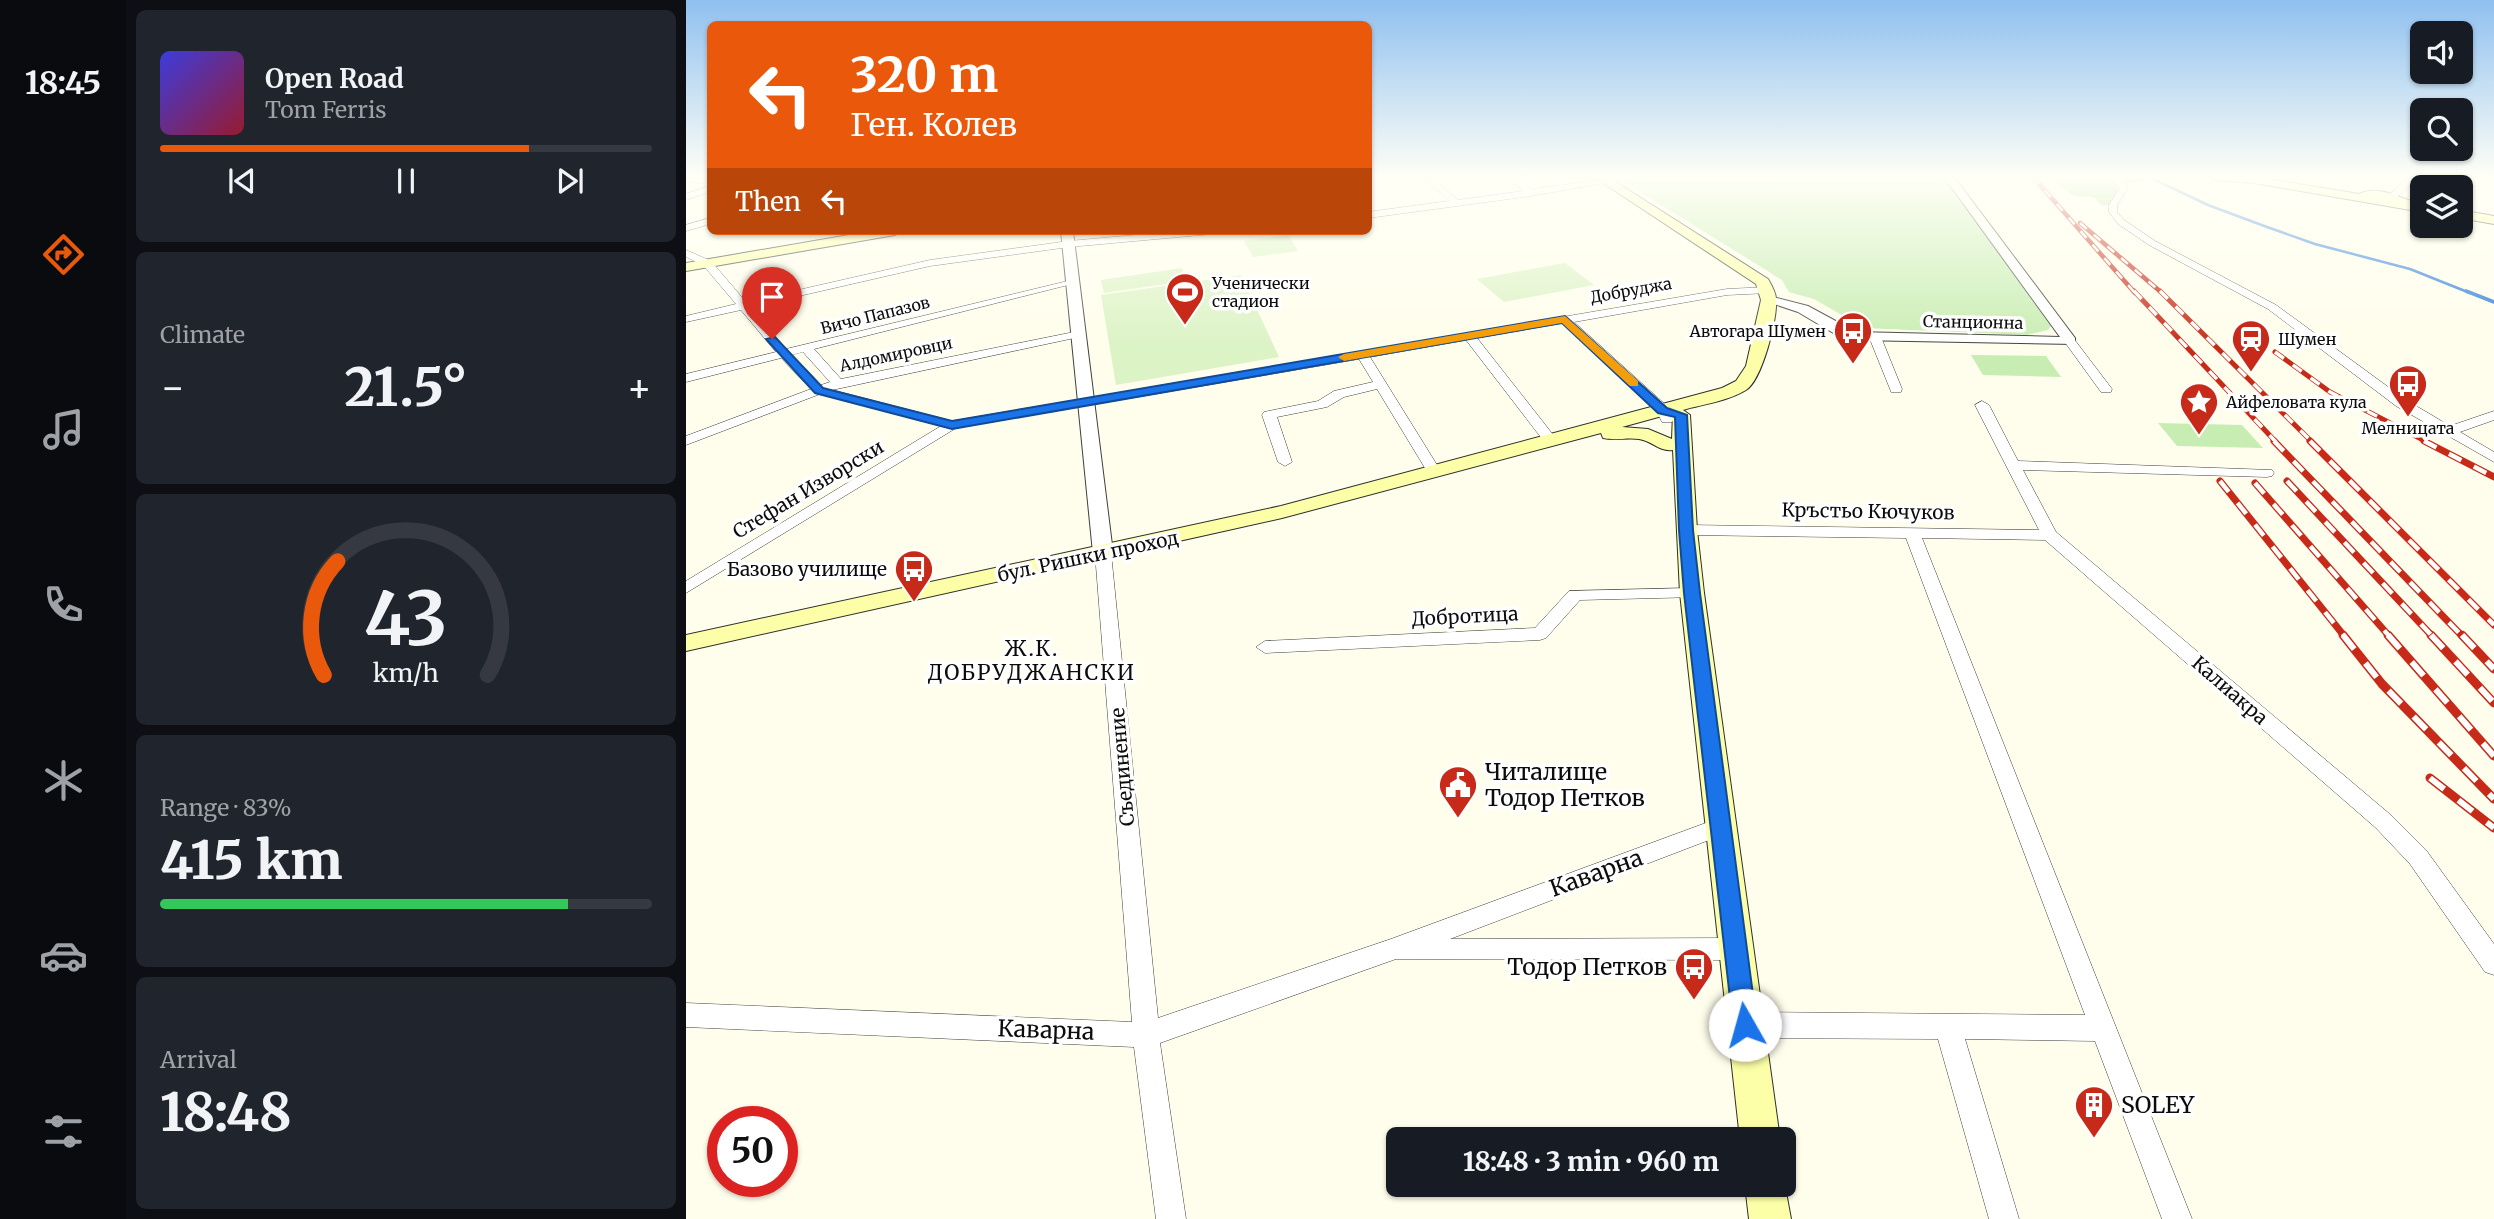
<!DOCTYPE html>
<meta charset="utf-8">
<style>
:root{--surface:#171b24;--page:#20242c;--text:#f1f3f6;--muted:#9ea1a6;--line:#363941;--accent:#ea580c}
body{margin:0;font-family:Merriweather,serif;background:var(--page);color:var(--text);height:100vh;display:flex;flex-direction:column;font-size:26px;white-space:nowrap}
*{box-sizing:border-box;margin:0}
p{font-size:23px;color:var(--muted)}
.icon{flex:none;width:38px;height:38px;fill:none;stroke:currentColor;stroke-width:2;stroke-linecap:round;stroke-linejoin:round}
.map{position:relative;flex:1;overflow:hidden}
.details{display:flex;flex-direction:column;gap:10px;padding:10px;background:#0d0f14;width:560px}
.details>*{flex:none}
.guide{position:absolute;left:21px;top:21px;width:665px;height:214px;border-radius:10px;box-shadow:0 2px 5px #0004;background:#ea580c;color:#fff;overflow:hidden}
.controls{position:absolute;left:1724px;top:21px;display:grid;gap:14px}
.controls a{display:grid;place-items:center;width:63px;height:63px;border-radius:10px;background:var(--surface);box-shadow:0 2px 5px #0004;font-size:35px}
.speed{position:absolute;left:21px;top:1106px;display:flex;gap:14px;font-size:35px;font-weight:700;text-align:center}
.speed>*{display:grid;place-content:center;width:91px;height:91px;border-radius:50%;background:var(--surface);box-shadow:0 2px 5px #0004;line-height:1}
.speed .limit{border:10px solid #d22;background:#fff;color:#111}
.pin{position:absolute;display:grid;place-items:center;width:60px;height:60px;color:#fff;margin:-72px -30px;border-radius:50% 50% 50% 0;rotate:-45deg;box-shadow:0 0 7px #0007}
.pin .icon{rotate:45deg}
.me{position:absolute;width:77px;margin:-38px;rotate:353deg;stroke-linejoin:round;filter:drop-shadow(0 0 5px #0008)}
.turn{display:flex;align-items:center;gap:24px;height:147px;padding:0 28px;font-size:32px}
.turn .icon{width:91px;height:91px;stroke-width:2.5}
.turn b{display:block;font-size:49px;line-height:60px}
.then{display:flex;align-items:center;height:66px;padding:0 28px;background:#0003;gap:14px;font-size:26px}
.big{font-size:52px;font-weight:800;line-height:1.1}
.details .widget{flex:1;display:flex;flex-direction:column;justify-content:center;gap:10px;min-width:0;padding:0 24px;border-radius:10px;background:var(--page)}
.details .dial{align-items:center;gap:0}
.dial svg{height:182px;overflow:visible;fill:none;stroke:var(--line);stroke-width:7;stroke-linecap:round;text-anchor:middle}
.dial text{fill:var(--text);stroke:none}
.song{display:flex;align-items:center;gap:21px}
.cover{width:84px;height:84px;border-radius:10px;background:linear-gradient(135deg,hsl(240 70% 55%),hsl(350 70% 35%))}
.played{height:7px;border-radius:4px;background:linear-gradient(90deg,var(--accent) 75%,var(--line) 75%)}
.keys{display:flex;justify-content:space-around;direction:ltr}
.heat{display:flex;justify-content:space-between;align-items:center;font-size:38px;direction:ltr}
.charge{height:10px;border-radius:5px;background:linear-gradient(90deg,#34c759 83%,var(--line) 0)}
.trip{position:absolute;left:700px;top:1127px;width:410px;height:70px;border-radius:10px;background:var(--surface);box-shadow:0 2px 5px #0004;font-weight:800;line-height:70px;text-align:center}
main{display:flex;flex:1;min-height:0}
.menu{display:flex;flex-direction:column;width:126px;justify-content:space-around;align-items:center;background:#090b0e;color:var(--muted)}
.menu .icon{width:49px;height:49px}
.menu .active{color:var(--accent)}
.menu b{font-size:32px;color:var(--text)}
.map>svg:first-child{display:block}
</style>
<main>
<nav class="menu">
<b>18:45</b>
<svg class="icon active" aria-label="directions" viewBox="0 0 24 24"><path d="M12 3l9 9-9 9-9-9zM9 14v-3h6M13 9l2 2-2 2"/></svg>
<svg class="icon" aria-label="music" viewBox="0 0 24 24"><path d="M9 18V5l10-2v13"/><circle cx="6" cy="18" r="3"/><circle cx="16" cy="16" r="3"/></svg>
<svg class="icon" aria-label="phone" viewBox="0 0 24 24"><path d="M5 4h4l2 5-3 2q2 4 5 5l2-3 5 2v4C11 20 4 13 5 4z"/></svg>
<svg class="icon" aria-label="climate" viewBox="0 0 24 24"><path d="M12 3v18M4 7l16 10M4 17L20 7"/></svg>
<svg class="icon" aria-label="car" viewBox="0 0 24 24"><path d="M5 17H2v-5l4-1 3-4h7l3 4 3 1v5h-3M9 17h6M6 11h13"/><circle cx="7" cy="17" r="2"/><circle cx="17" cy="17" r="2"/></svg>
<svg class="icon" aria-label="filters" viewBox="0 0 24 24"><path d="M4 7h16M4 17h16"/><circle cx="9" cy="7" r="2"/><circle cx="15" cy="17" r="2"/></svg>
</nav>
<section class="details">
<div class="widget">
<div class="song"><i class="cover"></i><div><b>Open Road</b><p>Tom Ferris</p></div></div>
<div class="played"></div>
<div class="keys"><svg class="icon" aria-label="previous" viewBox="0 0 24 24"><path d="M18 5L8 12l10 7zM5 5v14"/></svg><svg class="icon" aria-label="pause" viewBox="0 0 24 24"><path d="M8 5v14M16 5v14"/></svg><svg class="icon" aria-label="next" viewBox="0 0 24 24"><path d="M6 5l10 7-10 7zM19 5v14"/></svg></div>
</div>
<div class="widget"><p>Climate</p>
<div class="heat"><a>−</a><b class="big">21.5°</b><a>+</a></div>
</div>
<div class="widget dial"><svg viewBox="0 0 100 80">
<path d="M14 69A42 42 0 1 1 86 69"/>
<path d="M14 69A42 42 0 0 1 20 19" stroke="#ea580c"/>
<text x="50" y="56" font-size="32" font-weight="700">43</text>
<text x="50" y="72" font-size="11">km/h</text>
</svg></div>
<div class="widget"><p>Range · 83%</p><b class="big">415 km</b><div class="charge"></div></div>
<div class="widget"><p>Arrival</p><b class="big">18:48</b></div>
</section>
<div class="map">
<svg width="1808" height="1219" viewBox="0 0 1808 1219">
<rect width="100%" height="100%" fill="#fffeec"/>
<path fill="#c8edb2" d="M930,177H1258L1365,326L1362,330L1341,335L1178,328L1128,299L1103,292L1096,280Z
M1285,355L1360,356L1375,377L1297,375Z
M1472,423L1556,425L1577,448L1491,446Z"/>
<path fill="#a8df90" d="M1363,177H1425L1436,183L1438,188L1427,205H1415L1408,197L1388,196Z"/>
<path fill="#dcf3c5" d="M602,235L612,251L567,257L558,241Z
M879,263L908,285L818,302L791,279Z
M496,268L501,281L418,293L415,280Z
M555,275L593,357L430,385L415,295Z"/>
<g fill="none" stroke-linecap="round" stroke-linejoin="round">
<path stroke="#2c7bd9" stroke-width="2.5" d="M1463,177L1522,205L1581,227L1629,244L1724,269L1784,293"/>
<path stroke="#2c7bd9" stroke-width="3.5" d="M1780,291L1808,302"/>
<g stroke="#3f3f3f" stroke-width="1">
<path id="minor" d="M737,177H746L772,200L837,191L820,177H829L846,189L931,178L935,180L845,196L682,218V212L763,201Z
M1421,177C1431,176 1438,178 1442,188L1431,205V212L1438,220L1469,241L1590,305L1720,400L1764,426L1808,411V420L1774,432L1808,452V462L1710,406L1582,309L1463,245L1432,224L1423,212V205L1434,188Z
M1723,177H1732L1709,199H1703V195Z
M0,178L24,180V184L0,182Z
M24,186V192L0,200V194Z
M24,218V224L0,231V225Z
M495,231H531L526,234L383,247L244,266L65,307L100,349L390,279V283L128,349L155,379L393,331L399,334L393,337L146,390L266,421L1041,289L1082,287L1087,290L1082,293L1041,295L888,322L982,407L988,419L986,422H976L971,412L877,323L791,338L872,441L865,445L860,444L780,340L684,357L756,473L749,477L742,473L691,389L658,397L641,407L591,417L606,462L599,466L592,462L576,415L578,412L632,401L648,391L687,382L673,359L270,428L0,593V581L255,426L134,394L0,445V436L125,389L95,358L0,382V374L90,352L55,310L0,322V316L50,304L17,265L0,257V250L25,261L60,302L244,260L383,241ZM117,352L144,382L135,385L106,355Z
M1185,335L1195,337L1216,389L1215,392H1205L1204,389L1183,337Z
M1380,339H1388L1426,389L1425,392H1415L1378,341Z
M1296,401L1303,405L1332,461L1586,470L1588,473L1586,476L1581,477L1337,470L1370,532L1706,816L1740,850L1808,944V975L1799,972L1724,864L1690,828L1359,540L1236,538L1506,1219H1476L1409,1041L1279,1039L1333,1219H1303L1252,1039L1059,1038L1050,1034L1046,1025L1050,1016L1059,1012L1399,1015L1220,538L1000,535L992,530L1000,525L1353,530L1289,405Z
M417,548L425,553L472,1018L705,939L1036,817L1044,820L1047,826L1044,832L764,939L1050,938L1059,941L1062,949L1059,957L1050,960L710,959L474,1043L500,1219H470L448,1047L0,1027V1003L446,1022L409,553Z
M1006,588L1015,593L1012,597L894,600L860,638L854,640L579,653L570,647L579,641L849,628L883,591Z"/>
</g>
<g stroke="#3f3f3f" stroke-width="2">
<path id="tertiary" d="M1258,177H1268L1389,338V344L1169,340L1149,334L1112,312L1076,300L1083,296L1122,306L1170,332L1374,337Z
M375,231H387L427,553L417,559L407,553Z"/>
</g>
<g stroke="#2e2e2e" stroke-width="2">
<path id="secondary" d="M908,177H922L1082,279C1085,284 1090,293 1090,299C1092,318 1076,380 1060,390C1042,401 1018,404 997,410L1004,415L1011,530L1018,593L1094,1139H1054L994,593L987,450C974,452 966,441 953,439C941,437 929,441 917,438L915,433L596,518L0,651V635L595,506L1036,388L1050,381L1060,366L1075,300L1070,284ZM987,413L986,439L962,429L936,427Z
M1260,177H1274L1264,182L1260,181Z
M1430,177H1459C1453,182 1436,182 1430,177Z
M1524,177H1570L1673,194C1695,184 1715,200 1736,204V212L1568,183L1530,180Z
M1774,210L1808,216V224L1774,218Z
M186,231H216L209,235L0,271V263Z
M1097,1176L1105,1219H1063L1059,1185H1097Z"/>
</g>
<use href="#minor" fill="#fff" fill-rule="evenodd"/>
<use href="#tertiary" fill="#fff" fill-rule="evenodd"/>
<use href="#secondary" fill="#fcffa7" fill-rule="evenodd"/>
<g stroke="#c82a19" stroke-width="4.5">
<path id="rail-far3" d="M1347,177L1449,293
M1394,223L1476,293"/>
</g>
<g stroke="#c82a19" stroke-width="5">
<path id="rail-far2" d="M1448,291L1590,442
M1474,291L1626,442
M1589,352L1644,392L1741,442"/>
</g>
<g stroke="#c82a19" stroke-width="7">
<path id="rail-far1" d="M1588,441L1777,637
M1624,441L1808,625
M1738,441L1808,477
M1534,481L1659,637
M1601,481L1747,637
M1569,483L1704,637"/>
</g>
<g stroke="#c82a19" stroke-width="9">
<path id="rail" d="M1657,635L1696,684L1808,799
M1702,635L1808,756
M1745,635L1808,703
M1776,635L1808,669
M1744,778L1808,828"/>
</g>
<use href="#rail-far3" stroke="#fff" stroke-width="2.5" stroke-dasharray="9" stroke-linecap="butt"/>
<use href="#rail-far2" stroke="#fff" stroke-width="3.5" stroke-dasharray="11" stroke-linecap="butt"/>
<use href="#rail-far1" stroke="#fff" stroke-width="4.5" stroke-dasharray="14" stroke-linecap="butt"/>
<use href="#rail" stroke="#fff" stroke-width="6" stroke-dasharray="18" stroke-linecap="butt"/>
</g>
<linearGradient id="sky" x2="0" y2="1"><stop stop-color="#8fc0f0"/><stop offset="0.51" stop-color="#fffff6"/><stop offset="1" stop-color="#fffff6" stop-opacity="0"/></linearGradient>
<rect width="1808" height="347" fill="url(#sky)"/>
<path fill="#1a73e8" stroke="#114b97" stroke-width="2" d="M879,316L981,408L1001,415L1007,530L1014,593L1071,1025L1068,1033L1059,1036L1051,1033L1047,1025L998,593L993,530L989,417L972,413L876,323L266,429L129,393L80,339L89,337L137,388L266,421Z"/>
<path fill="#f59e0b" d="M879,316L952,381V386H944L876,323L658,361L652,357L658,354Z"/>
<defs>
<g id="stadium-pin" transform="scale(2.0125)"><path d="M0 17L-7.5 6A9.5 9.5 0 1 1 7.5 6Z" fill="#c82a19" stroke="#fff"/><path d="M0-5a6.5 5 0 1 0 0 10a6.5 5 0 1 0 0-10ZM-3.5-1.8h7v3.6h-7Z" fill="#fff"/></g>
<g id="bus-pin" transform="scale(2.0125)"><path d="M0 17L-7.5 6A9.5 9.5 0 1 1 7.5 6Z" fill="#c82a19" stroke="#fff"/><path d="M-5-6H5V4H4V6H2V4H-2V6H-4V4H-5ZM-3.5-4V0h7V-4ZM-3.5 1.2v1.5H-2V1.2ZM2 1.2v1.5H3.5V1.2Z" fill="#fff"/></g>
<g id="station-pin" transform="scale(2.0125)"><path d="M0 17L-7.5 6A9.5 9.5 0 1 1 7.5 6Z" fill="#c82a19" stroke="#fff"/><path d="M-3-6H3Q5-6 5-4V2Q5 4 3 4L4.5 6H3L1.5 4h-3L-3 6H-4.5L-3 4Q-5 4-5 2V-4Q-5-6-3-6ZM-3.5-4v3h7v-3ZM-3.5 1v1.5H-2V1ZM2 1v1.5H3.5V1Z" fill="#fff"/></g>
<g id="sight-pin" transform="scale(2.0125)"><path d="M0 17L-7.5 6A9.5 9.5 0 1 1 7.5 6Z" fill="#c82a19" stroke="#fff"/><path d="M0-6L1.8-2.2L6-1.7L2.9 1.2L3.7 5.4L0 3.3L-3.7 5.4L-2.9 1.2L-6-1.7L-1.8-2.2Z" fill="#fff"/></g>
<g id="civic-pin" transform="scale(2.0125)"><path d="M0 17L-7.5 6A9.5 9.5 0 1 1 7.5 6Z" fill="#c82a19" stroke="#fff"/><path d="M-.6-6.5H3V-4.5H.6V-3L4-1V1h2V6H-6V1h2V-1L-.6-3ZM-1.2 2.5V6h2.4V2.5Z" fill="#fff"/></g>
<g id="building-pin" transform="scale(2.0125)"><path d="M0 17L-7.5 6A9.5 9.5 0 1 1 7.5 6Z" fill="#c82a19" stroke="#fff"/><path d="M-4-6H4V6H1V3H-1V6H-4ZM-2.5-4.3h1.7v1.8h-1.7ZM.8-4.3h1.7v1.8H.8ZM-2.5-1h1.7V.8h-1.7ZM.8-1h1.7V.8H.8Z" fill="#fff"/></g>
</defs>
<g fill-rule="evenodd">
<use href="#stadium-pin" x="499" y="292"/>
<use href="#bus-pin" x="1167" y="331"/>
<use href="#station-pin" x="1565" y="339"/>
<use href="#bus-pin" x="1722" y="384"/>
<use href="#sight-pin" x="1513" y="402"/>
<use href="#bus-pin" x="228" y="569"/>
<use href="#civic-pin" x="772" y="785"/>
<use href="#bus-pin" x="1008" y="967"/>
<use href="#building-pin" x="1408" y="1105"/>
</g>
<g text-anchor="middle" stroke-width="7" stroke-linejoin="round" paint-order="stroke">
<g font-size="16" fill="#0c0c0c" stroke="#fff" text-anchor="start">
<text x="526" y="289">Ученически<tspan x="526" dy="18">стадион</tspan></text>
<text x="1140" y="337" text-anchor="end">Автогара Шумен</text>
<text x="1592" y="345">Шумен</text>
<text x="1540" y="408">Айфеловата кула</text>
<text x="1722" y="434" text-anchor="middle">Мелницата</text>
</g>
<g font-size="16" fill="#0c0c0c" stroke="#fff">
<text transform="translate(945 290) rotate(-10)" y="6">Добруджа</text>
<text transform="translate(189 315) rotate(-14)" y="6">Вичо Папазов</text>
<text transform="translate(1287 322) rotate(1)" y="6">Станционна</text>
<text transform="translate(210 354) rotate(-12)" y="6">Алдомировци</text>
</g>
<g font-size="19" fill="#0c0c0c" stroke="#fff">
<text transform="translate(122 489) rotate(-31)" y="7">Стефан Изворски</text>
<text transform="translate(1182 511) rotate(1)" y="7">Кръстьо Кючуков</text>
<text transform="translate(402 556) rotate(-12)" y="7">бул. Ришки проход</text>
<text transform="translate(779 616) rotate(-3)" y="7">Добротица</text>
<text transform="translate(1544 690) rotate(41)" y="7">Калиакра</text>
<text transform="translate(436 767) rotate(-95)" y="7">Съединение</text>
</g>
<g font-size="19" fill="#0c0c0c" stroke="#fff" text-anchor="end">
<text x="201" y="576">Базово училище</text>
</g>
<g font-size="21" letter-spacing="2" fill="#0c0c0c" stroke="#fff">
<text x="346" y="656">Ж.К.<tspan x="346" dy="24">ДОБРУДЖАНСКИ</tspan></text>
</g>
<g font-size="23" fill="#0c0c0c" stroke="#fff" text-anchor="start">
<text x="799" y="780">Читалище<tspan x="799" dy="26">Тодор Петков</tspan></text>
<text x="981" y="975" text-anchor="end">Тодор Петков</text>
<text x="1435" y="1113">SOLEY</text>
</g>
<g font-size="23" fill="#0c0c0c" stroke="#fff">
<text transform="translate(910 873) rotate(-20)" y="8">Каварна</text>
<text transform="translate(360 1030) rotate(2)" y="8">Каварна</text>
</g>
</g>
</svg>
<div class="controls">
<a><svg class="icon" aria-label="sound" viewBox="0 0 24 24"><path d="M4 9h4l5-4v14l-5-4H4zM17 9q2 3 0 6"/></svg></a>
<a><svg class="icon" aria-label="search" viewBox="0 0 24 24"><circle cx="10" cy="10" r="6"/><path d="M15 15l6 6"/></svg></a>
<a><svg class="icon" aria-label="layers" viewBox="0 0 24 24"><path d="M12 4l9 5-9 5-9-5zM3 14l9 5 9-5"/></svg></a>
</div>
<div class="speed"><div class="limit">50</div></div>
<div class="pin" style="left:86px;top:339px;background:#d93025"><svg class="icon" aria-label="arrive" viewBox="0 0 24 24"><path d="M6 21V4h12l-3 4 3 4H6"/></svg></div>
<svg class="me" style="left:1059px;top:1025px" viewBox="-20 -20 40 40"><circle r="19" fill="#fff"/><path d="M0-13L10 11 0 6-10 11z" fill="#1a73e8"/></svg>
<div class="trip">18:48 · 3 min · 960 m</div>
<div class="guide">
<div class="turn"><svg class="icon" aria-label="left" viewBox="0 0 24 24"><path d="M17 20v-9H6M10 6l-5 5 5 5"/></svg><div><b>320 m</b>Ген. Колев</div></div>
<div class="then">Then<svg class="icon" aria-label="left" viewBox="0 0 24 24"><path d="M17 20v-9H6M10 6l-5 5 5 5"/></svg></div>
</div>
</div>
</main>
